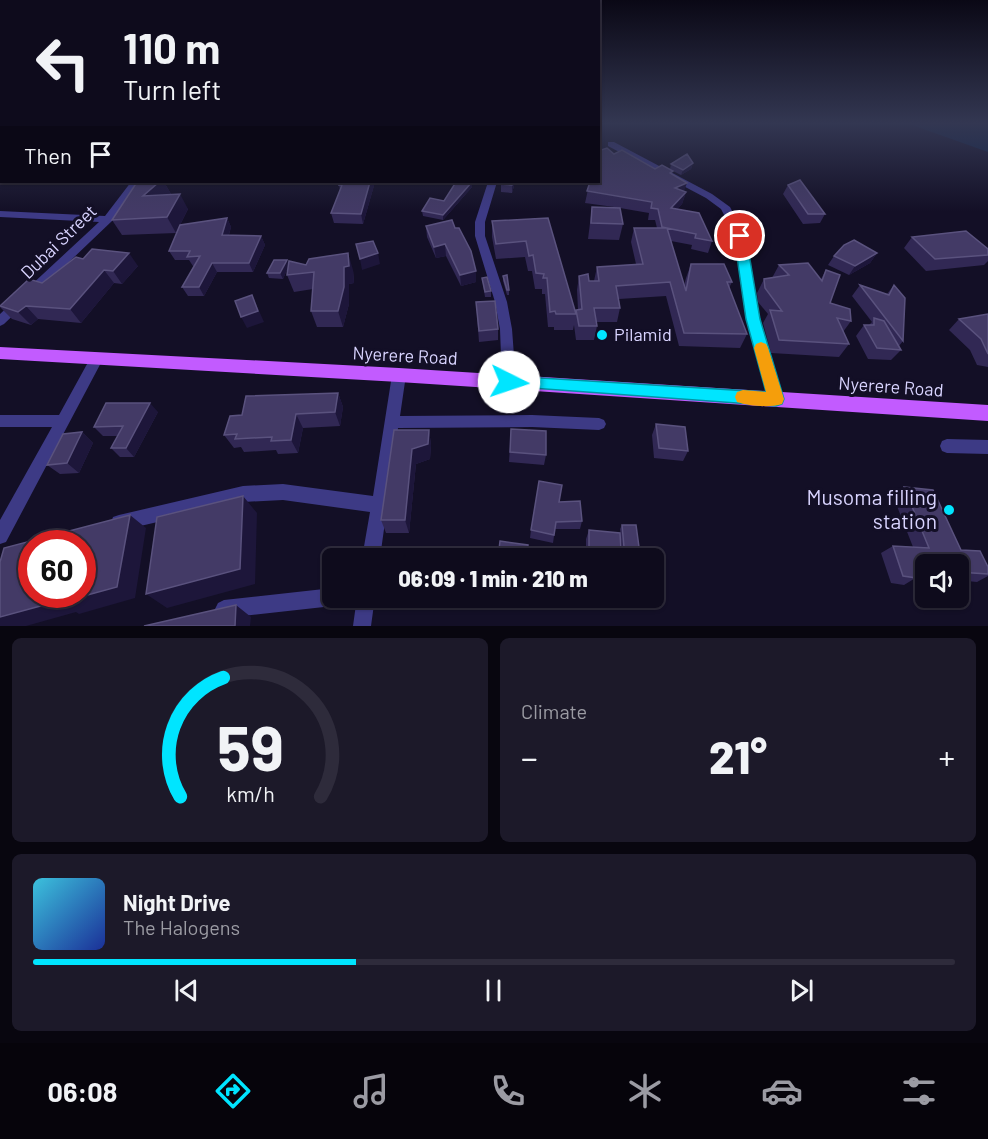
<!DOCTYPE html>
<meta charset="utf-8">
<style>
:root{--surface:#0e0b1c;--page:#1c1929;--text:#f1f3f6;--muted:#9b9ba3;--line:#2e2b3b;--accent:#00e5ff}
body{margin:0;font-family:Barlow,sans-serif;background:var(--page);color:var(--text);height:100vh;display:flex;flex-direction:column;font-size:22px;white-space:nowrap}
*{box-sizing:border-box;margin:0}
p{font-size:20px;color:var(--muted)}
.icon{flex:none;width:33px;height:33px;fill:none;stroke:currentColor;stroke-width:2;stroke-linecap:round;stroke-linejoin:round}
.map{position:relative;height:626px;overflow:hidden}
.sheet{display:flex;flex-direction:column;gap:12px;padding:12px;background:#08060f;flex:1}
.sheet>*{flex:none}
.banner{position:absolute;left:0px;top:0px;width:600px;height:183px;box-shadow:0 2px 4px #0004,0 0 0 2px var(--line);background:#0e0b1c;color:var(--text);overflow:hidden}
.fabs{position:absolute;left:915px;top:554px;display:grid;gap:12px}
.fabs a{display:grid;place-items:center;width:54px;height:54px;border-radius:9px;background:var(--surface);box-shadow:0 2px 4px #0004,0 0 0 2px var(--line);font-size:30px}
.speed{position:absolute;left:18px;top:530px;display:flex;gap:12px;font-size:30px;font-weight:700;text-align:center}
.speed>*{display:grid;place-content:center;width:78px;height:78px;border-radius:50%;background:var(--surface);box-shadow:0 2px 4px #0004,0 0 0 2px var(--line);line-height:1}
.speed .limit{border:9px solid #d22;background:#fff;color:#111}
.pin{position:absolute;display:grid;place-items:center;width:51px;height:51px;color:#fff;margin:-26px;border:3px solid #fff;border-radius:50%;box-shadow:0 2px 6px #0007}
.me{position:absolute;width:66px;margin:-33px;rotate:94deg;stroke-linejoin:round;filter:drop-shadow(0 0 4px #0008)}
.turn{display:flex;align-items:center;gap:21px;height:126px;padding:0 24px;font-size:27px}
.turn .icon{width:78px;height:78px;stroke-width:2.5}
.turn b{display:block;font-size:42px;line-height:51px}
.then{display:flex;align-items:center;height:57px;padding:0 24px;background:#0003;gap:12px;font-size:22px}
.big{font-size:45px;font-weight:800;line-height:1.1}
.sheet .tile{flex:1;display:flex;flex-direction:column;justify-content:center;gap:9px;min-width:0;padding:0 21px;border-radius:9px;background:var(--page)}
.sheet .dial{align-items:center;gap:0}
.dial svg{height:156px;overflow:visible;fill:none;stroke:var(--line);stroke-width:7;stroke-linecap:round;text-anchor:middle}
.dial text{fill:var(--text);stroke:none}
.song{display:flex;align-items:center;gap:18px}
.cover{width:72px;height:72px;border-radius:9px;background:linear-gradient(135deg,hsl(190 70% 55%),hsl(230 70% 35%))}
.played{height:6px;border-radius:3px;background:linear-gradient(90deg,var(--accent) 35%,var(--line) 35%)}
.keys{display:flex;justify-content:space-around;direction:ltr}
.heat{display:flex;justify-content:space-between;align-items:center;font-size:33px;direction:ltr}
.sheet .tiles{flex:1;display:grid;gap:12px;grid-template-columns:1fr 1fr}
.tile:last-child{grid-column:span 2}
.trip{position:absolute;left:322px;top:548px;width:342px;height:60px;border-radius:9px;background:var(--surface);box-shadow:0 2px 4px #0004,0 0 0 2px var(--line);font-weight:800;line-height:60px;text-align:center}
.menu{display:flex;height:96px;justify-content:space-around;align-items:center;background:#06040b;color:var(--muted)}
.menu .icon{width:42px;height:42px}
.menu .on{color:var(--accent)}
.menu b{font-size:27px;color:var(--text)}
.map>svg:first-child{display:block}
</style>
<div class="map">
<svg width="988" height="626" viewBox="0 0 988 626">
<rect width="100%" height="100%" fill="#130f26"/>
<path fill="#0c2248" d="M909,124H988V152Z"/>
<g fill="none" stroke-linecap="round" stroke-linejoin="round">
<path fill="#3d3a85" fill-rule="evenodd" d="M0,132H2V136H0Z
M608,142H614L712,194L730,207L745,236L759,319L783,399L781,403L776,405L771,403L769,399L747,319L735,236L721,209L706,198L608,146Z
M131,182H140L112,221L4,324L0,326V314L99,222L0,217V211L105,216Z
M488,182H497L485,222V236L507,302L512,329L516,382L514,386L509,387L504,386L502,382L500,329L495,302L475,236V222Z
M97,354L102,355L103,359L6,542L0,544V520L52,427H0V415H59L92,355Z
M399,370L404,371L406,375L400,416L532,415L599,418L604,420L606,424L604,428L599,430L532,427L398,428L380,558H362L370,512L283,500L243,502L119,531L113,529L111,523L113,517L119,515L243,486L283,484L373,496L392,375L394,371Z
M947,439L988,440V454L947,453L942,451L940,446L942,441Z
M333,588V597H342L339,603L333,606L224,618L218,615L215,609L218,603L224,600Z
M357,597H375L371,626H353Z"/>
<path fill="#c25bff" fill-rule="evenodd" d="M0,347L399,368L988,405V421L399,382L0,359Z"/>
</g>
<path fill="#312854" d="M614,154L655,169H670L671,164L693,163L691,169L681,175L673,171L672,174L684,192H686L682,204L677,209L712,241L708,253L691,249L692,245L671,241L684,286L686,278L691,264L732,282L729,288L747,334L740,348L679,346L666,296L619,299L620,308L617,322H596L597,326L594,340H576L574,325L573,330H554V327H548L545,294H542V289H535L532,271H528L525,257L496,259L492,237V221L548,218L576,314V310H578L577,290L579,276L589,281H594L597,267L636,264L631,242L634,228H657L655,220H648L649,213L620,208L623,224L619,240L588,239L592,207H614L585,203L589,185L586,182H598Z
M137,182H164L171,194L169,195L188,209L176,233L122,235L112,220Z
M340,182H386H375L363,224L334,223L331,213L340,190L339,185Z
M472,182V187L443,220L423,216L422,211L444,201Z
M515,182L512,193L501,192V184Z
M788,185L825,214L820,223L803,224L783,194Z
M227,218L231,227L229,235L261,236L265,245L253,272H217L204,296H188L182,287L194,266H193L189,260H175L169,251Z
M452,220L476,282L461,286L446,256L436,258L427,237L426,226Z
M912,237L988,249V261L984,265L926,271L904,248Z
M877,253L870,263L849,275L828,265L834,256Z
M83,259L138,266L122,284L114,283L81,323L38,319L31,325L12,319L0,307Z
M287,260L288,265L353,270L354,283L349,284V304L343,327H317L311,311L313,289L294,292L287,275L288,267L283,279L269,278L267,273Z
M779,265L821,279L826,270L830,303L851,321L843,332L849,344L839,357L771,353L763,323L768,314L758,302L757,293L764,279L772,278Z
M503,276L509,290V295H507L503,281Z
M482,278L491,291V297H485Z
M860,285L887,294L894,285L903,341L899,346L901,350L891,360L868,359L856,336L864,325H869L872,322L852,296Z
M476,302L498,329V340L479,342Z
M988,314V367L977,365L970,350L949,330L959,319Z
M338,393L343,407L340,426L303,428L298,453L278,454L276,450L244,452L241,447L234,448L224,435L242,415Z
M158,412L134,457H120L111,448L118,436H103L94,427Z
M656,424L688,451L683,461L654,458L652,435Z
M511,429L546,455L544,465L509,462Z
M429,430L431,445L430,459L416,464L409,533H386L381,520Z
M82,432L93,443L79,473L60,474L47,465Z
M904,487L961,550L988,567V576L977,582L958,580V564H926V578L917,577L904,585L891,583L881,553L893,546L913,547L893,496Z
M559,502L582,521L580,529H555L553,543L530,538L531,530Z
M622,525L639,547L636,551H622L620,529Z
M589,530L621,550L617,558L586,555V539Z"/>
<path fill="#1d163a" d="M693,163L691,169L681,175L683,170Z
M159,182H164L171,194L152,211L143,196Z
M370,182H375L363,224L361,214Z
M472,182V187L443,220V215Z
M513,182H515L512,193V185Z
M687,183L683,194L675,188Z
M686,192L682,204L668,220L671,208Z
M180,194L188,209L176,233L167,217Z
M227,218L231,227L226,244L222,235Z
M261,236L265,245L253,272L249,263Z
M445,244L446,256L436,258L434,247Z
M129,253L138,266L122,284L113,271Z
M348,253L353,270L354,283L349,284V304L343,327L338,311L344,267Z
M378,253L380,264L362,270L360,259Z
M877,253L870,263L849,275L855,266Z
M287,260L289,265L283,279L280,273Z
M212,263L217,272L204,296L199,287Z
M104,270L114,283L81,323L70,309Z
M476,271V282L461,286L460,275Z
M252,295L264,322L247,328L241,317Z
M26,306L38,319L31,325L18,312Z
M338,393L343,407L340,426L335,412Z
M150,403L158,412L134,457L126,448Z
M296,414L303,428L298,453L291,440Z
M429,430L431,445L430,459L416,464L409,533L405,520L412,449Z
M82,432L93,443L79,473L67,463Z
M243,496L257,513L255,584L167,608L146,594Z
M130,515L146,528L135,598L79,614L76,612L26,626H0V617Z
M236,605L251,617L250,626H235Z"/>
<path fill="#433a66" stroke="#5a527e" stroke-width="1.5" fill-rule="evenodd" d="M607,148L614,154L622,150L655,169L662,165L673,171L670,173L687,183L675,188L686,192L671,208L699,213L712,241L695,238L696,234L662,227L658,209L651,208L652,202L587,191L590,182H598V151Z
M687,154L693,163L683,170L671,164Z
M800,180L825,214H808L788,185Z
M137,182H159L143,196L180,194L167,217L112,220Z
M340,182H370L361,214L331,213L342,185H339Z
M456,182H472L443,215L422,211L430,198L444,201Z
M502,182H513L512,185L501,184Z
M592,207L620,208L623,224L591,223Z
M227,218L222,235L261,236L249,263H212L199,287H182L200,256L187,257L190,251H169L180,225Z
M548,218L576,314H556L555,311L550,312L547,278H543L544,274L536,273L533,255L529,256L526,241L496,244L492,221Z
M452,220L455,228H459L471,251L476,271L460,275L445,244L434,247L426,226Z
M634,228H667L686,291L691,264H724L732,282H727L747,334L684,333L670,282L616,286L620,308H594L597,326H579L576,310L582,309L579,276L588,274L589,281H599L597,267L643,264Z
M966,231L988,249V255L935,259L912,237Z
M854,240L877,253L855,266L834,256L844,245Z
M373,241L378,253L360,259L356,244Z
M92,249L129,253L113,271L104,270L70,309L26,306L18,312L0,306L29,279L42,283L76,257L83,259Z
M348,253L349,266L344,267V287L338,311H311L314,272L287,275L289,261L306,265L309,259Z
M274,260H287L280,273H267Z
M808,263L822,281L826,270L840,275L830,303L850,309L851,321L837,318L849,344L779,340L770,310L782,311L765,288L764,279L789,275L779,265Z
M507,275L509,290H507L503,276Z
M487,277L491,291L485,292L482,278Z
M860,285L889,295L894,285L905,298L903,341Z
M252,295L258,311L241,317L235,301Z
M495,301L498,329L479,331L476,302Z
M988,314V354L981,339L959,319Z
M874,318L884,321L901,350L877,348L864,325H874Z
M338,393L335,412L296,414L291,440L271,441L272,437L235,439L237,434L224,435L230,416L242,415L246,396Z
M106,403H150L126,448H111L123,426L94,427Z
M656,424L685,427L688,451L659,448Z
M511,429L546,431V455L510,452Z
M394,430H429L428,444L412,449L405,520H381Z
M82,432L67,463L47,465L63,434Z
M539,481L562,485L559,502L580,501L582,521L556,522L554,535L531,530Z
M904,487L933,490L961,550L980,551L988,567V574L958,572V564H926V570L914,569L917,578L903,576L893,546L929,548Z
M243,496L240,569L146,594L157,517Z
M130,515L117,587L58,603L59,601L0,617V562L4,548ZM32,543H82V594H32Z
M622,525H636L639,547H624Z
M589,530L620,533L621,550L589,547Z
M500,541L528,545L527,558H498Z
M236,605L235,626H144Z"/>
<linearGradient id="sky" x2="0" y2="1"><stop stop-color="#0a0815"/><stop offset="0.58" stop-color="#333752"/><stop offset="1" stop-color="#333752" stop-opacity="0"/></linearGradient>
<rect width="988" height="212" fill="url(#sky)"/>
<path fill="#00e5ff" stroke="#0095a6" stroke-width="1.5" d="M740,233L746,236L760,319L784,399L782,404L776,406L504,386L502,382L504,377L509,376L766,392L746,319L734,236Z"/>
<path fill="#f59e0b" d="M761,342L766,344L768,348L784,399L782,404C770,408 749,406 737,402L735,397L737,392L743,390L766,392L754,348L756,344Z"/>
<g fill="#00e5ff" stroke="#130f26" stroke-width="2">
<circle cx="602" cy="335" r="6"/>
<circle cx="949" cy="510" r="6"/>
</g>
<g text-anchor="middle" stroke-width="6" stroke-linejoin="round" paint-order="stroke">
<g font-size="18" fill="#d9d4ff" stroke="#130f26">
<text transform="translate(59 242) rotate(-44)" y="6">Dubai Street</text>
<text transform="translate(405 356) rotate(3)" y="6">Nyerere Road</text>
<text transform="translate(891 387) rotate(4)" y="6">Nyerere Road</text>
</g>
<g font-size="18" fill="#d9d4ff" stroke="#130f26" text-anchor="start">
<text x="614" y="341">Pilamid</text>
</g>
<g font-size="21" fill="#d9d4ff" stroke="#130f26" text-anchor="end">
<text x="937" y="505">Musoma filling<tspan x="937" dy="24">station</tspan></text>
</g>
</g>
</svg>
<div class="fabs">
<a><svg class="icon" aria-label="sound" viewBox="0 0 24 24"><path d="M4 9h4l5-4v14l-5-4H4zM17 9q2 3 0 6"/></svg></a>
</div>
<div class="speed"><div class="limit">60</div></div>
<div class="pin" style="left:740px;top:236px;background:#d93025"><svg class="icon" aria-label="arrive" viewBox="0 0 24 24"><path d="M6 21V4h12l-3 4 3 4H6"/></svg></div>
<svg class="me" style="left:509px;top:382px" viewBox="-20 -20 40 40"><circle r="19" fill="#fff"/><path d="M0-13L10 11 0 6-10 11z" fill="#00e5ff"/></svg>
<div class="trip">06:09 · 1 min · 210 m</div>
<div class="banner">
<div class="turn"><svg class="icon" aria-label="left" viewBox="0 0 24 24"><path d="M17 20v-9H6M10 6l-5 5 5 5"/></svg><div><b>110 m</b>Turn left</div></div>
<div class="then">Then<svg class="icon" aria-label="arrive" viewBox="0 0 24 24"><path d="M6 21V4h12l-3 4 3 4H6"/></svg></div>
</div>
</div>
<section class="sheet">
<div class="tiles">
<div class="tile dial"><svg viewBox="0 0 100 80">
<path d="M14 69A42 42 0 1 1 86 69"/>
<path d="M14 69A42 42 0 0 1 36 8" stroke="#00e5ff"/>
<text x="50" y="56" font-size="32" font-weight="700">59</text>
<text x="50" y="72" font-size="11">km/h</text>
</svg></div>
<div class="tile"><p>Climate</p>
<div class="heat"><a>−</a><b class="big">21°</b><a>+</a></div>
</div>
<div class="tile">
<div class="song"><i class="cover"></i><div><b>Night Drive</b><p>The Halogens</p></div></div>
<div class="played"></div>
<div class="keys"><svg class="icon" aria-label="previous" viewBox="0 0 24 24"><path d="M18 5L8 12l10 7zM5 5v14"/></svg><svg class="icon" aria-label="pause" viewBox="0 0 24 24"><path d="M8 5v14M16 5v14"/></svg><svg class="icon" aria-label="next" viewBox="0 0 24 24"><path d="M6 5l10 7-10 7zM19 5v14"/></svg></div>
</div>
</div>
</section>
<nav class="menu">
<b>06:08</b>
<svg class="icon on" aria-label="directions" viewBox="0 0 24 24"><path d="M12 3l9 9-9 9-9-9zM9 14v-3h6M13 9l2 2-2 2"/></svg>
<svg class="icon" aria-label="music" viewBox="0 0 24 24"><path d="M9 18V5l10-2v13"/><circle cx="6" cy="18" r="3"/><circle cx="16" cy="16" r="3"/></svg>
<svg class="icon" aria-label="phone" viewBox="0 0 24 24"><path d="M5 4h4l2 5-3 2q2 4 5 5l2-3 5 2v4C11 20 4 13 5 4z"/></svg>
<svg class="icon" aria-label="climate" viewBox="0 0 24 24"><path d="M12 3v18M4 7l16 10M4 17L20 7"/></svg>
<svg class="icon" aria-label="car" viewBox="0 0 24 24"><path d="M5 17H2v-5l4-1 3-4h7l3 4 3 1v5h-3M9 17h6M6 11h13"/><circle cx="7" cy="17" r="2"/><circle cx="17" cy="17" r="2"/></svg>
<svg class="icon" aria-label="filters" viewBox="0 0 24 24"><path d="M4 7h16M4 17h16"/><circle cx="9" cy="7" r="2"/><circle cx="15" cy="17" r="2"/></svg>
</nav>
